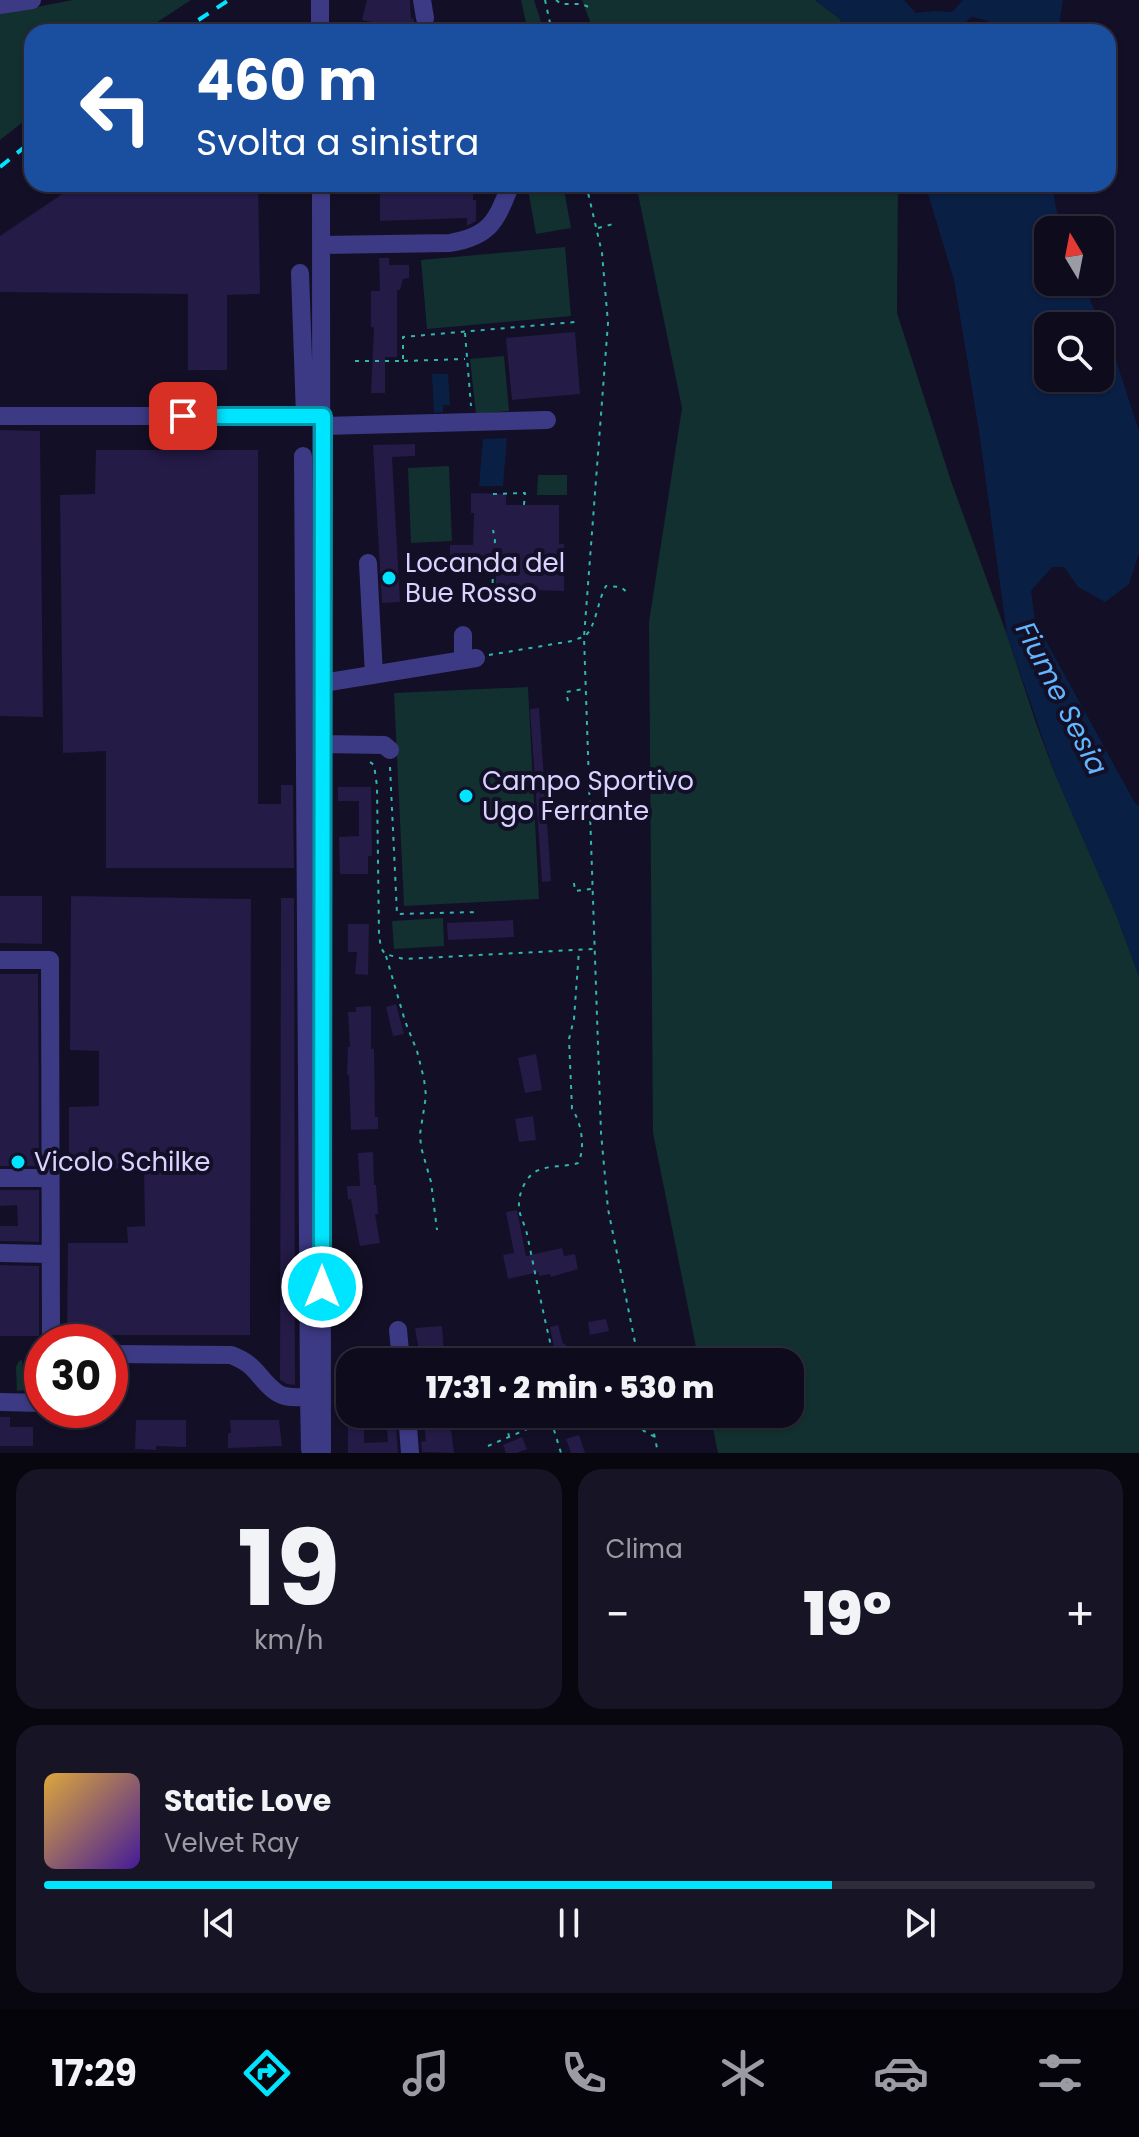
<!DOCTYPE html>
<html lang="it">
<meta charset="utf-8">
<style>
:root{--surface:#0e0b1c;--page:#171425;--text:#f1f3f6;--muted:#9b9ba3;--line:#2e2b3b;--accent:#00e5ff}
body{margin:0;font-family:Poppins,sans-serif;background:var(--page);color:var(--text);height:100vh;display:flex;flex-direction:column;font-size:30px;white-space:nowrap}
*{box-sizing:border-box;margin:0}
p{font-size:26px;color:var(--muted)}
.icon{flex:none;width:44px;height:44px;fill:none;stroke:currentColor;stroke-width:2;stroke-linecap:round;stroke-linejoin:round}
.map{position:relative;height:1453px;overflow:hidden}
.details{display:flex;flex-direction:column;gap:16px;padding:16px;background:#08060f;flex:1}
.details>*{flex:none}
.top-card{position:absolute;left:24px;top:24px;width:1092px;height:168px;border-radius:24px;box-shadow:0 2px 6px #0004,0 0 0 2px var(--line);background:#1a4fa0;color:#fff;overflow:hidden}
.needle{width:52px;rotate:350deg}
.buttons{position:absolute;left:1034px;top:216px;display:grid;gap:16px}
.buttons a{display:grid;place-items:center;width:80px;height:80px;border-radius:16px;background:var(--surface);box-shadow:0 2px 6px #0004,0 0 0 2px var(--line);font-size:40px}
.speed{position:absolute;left:24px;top:1324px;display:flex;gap:16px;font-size:40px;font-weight:700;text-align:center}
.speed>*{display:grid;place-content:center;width:104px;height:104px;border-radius:50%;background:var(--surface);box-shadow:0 2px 6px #0004,0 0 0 2px var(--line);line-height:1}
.speed .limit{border:12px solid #d22;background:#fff;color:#111}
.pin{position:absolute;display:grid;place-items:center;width:68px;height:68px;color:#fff;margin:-34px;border-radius:16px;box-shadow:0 4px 12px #0006}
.me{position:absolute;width:88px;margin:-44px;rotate:0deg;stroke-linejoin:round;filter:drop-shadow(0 0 6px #0008)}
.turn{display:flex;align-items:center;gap:28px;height:168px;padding:0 40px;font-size:36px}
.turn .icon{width:104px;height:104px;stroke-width:2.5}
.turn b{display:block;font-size:56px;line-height:68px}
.big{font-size:60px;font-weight:800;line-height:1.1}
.details .card{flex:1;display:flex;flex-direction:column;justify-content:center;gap:12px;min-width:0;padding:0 28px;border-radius:24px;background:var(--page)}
.details .dial{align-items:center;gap:0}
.dial b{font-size:104px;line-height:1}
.song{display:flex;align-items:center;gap:24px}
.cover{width:96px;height:96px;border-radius:12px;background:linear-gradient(135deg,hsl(40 70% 55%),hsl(260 70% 35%))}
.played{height:8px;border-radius:4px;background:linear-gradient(90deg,var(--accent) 75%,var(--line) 75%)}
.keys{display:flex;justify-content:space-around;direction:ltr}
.heat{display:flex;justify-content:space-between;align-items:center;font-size:44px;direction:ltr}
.details .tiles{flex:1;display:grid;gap:16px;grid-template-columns:1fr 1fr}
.card:last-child{grid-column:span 2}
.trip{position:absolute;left:336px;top:1348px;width:468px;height:80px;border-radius:24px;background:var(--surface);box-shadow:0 2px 6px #0004,0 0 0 2px var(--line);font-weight:800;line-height:80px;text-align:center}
.dock{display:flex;height:128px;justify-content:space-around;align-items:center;background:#06040b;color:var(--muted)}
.dock .icon{width:56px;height:56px}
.dock .selected{color:var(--accent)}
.dock b{font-size:36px;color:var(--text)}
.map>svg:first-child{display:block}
</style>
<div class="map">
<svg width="1139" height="1453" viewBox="0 0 1139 1453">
<rect width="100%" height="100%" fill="#130f26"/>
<path fill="#12302f" d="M73,0H191L142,32H32V115L0,140V14Z
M521,0H534L543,28L528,32Z
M582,0H815L840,19L847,32H594Z
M527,184H563L571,228L536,234Z
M636,184H898L897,313L951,481L1007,635L1037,726L1055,774L1116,914L1139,976V1453H718L710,1414H790V1362H699L653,1133L649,622L682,408Z
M565,247L571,316L427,329L421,260Z
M504,356L509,411L476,414L470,359Z
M449,466L452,541L411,543L408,468Z
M538,475H567V495H537Z
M528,687L539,899L404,906L394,693Z
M443,918L444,946L394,949L392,921Z
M22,1360L23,1369H42V1381L34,1389L17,1391L16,1367L19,1361Z"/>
<path fill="#0a1f44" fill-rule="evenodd" d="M815,0H904L916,13L934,11L952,12L963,0H1063L1058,32H996L988,21L971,17L956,32H847L840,19Z
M925,184H1051L1061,230H1048V282H1082L1114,354L1139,431V553L1129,584L1105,602L1078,587L1064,567H1052L1031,591L1035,621L1135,803L1139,806V976L1116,914L1055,774L1007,635L979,431L954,280ZM1048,326H1100V378H1048Z
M432,374H448L450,405H443V412L434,413Z
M507,438L503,486H479L483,439Z"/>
<path fill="#241b47" d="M367,0H410L411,19L413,18L415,25L422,30L423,32H386L385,25L362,20Z
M77,184H258L260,294L227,295V370H188V294L0,292V236Z
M386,184H405V193H473V200H476V221L467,226V218L380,221V194H386Z
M379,258H389V265H409V278L403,279L400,290H397V357H385V393H371L374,327H371V291H380Z
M575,332L580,394L512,400L506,338Z
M0,430L40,431L43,717L0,716Z
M415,444V456L392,457L400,602L382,603L373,445Z
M96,450H258V804H281V785H293L294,868H106V751L63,753L60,495L95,494Z
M471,493L506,494V505H559V544H564V591L496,589V565L450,564V545H473L474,513H471Z
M539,708L551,881L542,882L530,709Z
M338,787H371L372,856H368V874H340L339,837L359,836V801H338Z
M0,896H42V944L0,943Z
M71,896L251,899L250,1335H67L68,1243H128L127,1227L145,1226L144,1169L69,1168V1107L99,1106V1051L70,1050Z
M281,898H294L295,1385L287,1384L280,1380Z
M513,920L514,937L448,940L447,923Z
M348,924H369L368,975L355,974L357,952H348Z
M0,974H38L39,1166H0Z
M396,1004L404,1034L393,1036L386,1007Z
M371,1006V1049H374L375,1117H378V1129L351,1130L349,1075L347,1074L348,1047H350L348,1012H356V1007Z
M536,1054L542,1090L525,1093L518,1058Z
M533,1116L536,1140L519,1142L515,1119Z
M373,1152L374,1185H376L378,1214H375L380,1243L360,1246L351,1199L348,1200L347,1186H360L358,1153Z
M0,1190H39V1242L0,1241V1226H18L17,1205L0,1206Z
M517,1210L526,1256L562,1248L564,1256L575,1254L578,1269L551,1277L550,1274L539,1276V1272L508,1279L503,1255L514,1253L506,1212Z
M0,1265L39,1266V1336H0Z
M606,1319L609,1331L590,1335L588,1322Z
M558,1325L563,1344L565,1343L569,1362H557L550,1327Z
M442,1326L444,1352H442L443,1362H421L415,1328Z
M348,1414H364V1443L388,1442L386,1414H395L398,1453H348Z
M423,1414H449L454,1453L422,1452L421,1442L426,1441Z
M0,1417H10V1427H33V1446H0Z
M136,1420H186V1447L156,1446V1450L135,1449Z
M230,1420H279L282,1446L228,1448V1433H231Z
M579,1435L585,1453H571L566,1439Z
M522,1437L527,1449L517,1453H506L503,1445Z"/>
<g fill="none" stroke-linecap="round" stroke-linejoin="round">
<path stroke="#2fb8b0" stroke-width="2" stroke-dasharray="4 6" stroke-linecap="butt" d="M545,0L552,32
M556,0L561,4H582L593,9
M382,184V187H386
M586,184L602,253L608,323L584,637L601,1133L608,1209L639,1362
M598,228L613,224
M465,333L471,406
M355,361H403V337L575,322
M404,361L465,359
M493,494L525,493L524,505
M492,593L495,539L493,530
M489,655L572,641C574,640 583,637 585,636C596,627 598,599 606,586L621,587L629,594
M568,701L566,692L584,689
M370,762L374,765L377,786L379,935L381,948L385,954L404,959L593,949
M390,767L397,914L479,912
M574,883L575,891L591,889
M386,956L405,1021L417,1051L424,1079L426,1096L420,1134L421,1147L431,1182L437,1230
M555,1362C544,1319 536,1277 527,1234C525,1224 518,1214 519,1204C519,1194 524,1182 531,1175C542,1164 564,1168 578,1163C586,1148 581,1121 572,1109L569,1039L574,1019L579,950
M503,1414L509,1436
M630,1414L644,1431L655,1437
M650,1414L658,1453
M551,1420L561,1453
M488,1446L532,1427L556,1414"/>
<path stroke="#3d3a85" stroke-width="18" d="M320,0V32
M422,0L425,18
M0,5L32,0
M321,184L322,1453
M322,245L450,243C491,236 496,221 511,184
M300,273L305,416
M0,416H323
M323,426L547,420
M303,456L309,1397L310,1449
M368,563L374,675
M463,659V635
M323,683L476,658
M322,744L384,745L390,750
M0,960H50L51,1342
M0,1178H50
M0,1253L50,1254
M398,1330L401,1362
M110,1354L231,1355C258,1365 257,1378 276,1392C285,1399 298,1397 309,1397
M0,1402L42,1403
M407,1414L410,1453"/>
<path stroke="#00e5ff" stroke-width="4" stroke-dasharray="12 10" stroke-linecap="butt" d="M180,32L229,0
M0,167L32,141"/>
</g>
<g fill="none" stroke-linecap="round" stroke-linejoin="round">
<g stroke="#0095a6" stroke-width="20">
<path id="route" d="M183,416H323L322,1287"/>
</g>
<use href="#route" stroke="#00e5ff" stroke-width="14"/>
</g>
<g fill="#00e5ff" stroke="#130f26" stroke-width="3">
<circle cx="389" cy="578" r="8"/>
<circle cx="466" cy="796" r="8"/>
<circle cx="18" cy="1162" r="8"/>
</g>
<g text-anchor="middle" stroke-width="8" stroke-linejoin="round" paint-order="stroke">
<g font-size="26" fill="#d9d4ff" stroke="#130f26" text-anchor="start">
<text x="405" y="572">Locanda del<tspan x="405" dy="30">Bue Rosso</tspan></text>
<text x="482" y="790">Campo Sportivo<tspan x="482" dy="30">Ugo Ferrante</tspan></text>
<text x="34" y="1171">Vicolo Schilke</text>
</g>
<g font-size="28" font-style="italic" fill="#62b6ff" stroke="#130f26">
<text transform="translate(1062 698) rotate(63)" y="10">Fiume Sesia</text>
</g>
</g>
</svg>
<div class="buttons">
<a><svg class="needle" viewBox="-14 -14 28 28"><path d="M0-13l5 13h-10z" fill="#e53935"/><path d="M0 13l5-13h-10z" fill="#9b9ba3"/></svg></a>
<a><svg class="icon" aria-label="search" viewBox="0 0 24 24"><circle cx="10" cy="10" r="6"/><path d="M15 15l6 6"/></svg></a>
</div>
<div class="speed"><div class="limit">30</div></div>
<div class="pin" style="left:183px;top:416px;background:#d93025"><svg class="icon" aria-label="arrive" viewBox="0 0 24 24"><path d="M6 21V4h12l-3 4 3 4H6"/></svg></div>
<svg class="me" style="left:322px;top:1287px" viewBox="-20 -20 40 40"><circle r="17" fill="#00e5ff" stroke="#fff" stroke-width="3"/><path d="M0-11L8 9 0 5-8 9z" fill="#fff"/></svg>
<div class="trip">17:31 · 2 min · 530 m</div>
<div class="top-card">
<div class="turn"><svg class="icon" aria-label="left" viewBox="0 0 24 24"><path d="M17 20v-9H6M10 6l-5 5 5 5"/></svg><div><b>460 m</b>Svolta a sinistra</div></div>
</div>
</div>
<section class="details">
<div class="tiles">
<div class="card dial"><b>19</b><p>km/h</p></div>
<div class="card"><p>Clima</p>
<div class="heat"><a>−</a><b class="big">19°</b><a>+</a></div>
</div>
<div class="card">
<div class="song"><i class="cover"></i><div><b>Static Love</b><p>Velvet Ray</p></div></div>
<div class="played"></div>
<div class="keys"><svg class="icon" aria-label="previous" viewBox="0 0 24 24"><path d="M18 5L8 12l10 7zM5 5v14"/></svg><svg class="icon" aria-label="pause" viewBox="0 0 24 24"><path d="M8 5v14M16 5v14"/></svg><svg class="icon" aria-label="next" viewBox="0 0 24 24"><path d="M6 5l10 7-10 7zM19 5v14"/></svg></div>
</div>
</div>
</section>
<nav class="dock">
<b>17:29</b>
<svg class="icon selected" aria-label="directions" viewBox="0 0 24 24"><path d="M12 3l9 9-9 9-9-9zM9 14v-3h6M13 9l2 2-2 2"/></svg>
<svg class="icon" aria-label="music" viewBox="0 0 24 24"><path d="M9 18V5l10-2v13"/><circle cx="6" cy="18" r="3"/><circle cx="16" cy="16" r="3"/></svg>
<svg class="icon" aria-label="phone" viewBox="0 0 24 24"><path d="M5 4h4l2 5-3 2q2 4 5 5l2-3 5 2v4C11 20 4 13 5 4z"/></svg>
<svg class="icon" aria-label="climate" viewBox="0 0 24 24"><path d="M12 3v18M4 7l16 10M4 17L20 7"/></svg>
<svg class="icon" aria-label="car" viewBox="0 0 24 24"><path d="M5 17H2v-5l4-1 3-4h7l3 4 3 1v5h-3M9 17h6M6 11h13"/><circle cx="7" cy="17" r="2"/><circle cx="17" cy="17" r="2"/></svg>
<svg class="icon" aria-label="filters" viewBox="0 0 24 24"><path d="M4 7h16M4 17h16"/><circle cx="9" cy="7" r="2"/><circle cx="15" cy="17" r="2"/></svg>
</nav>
